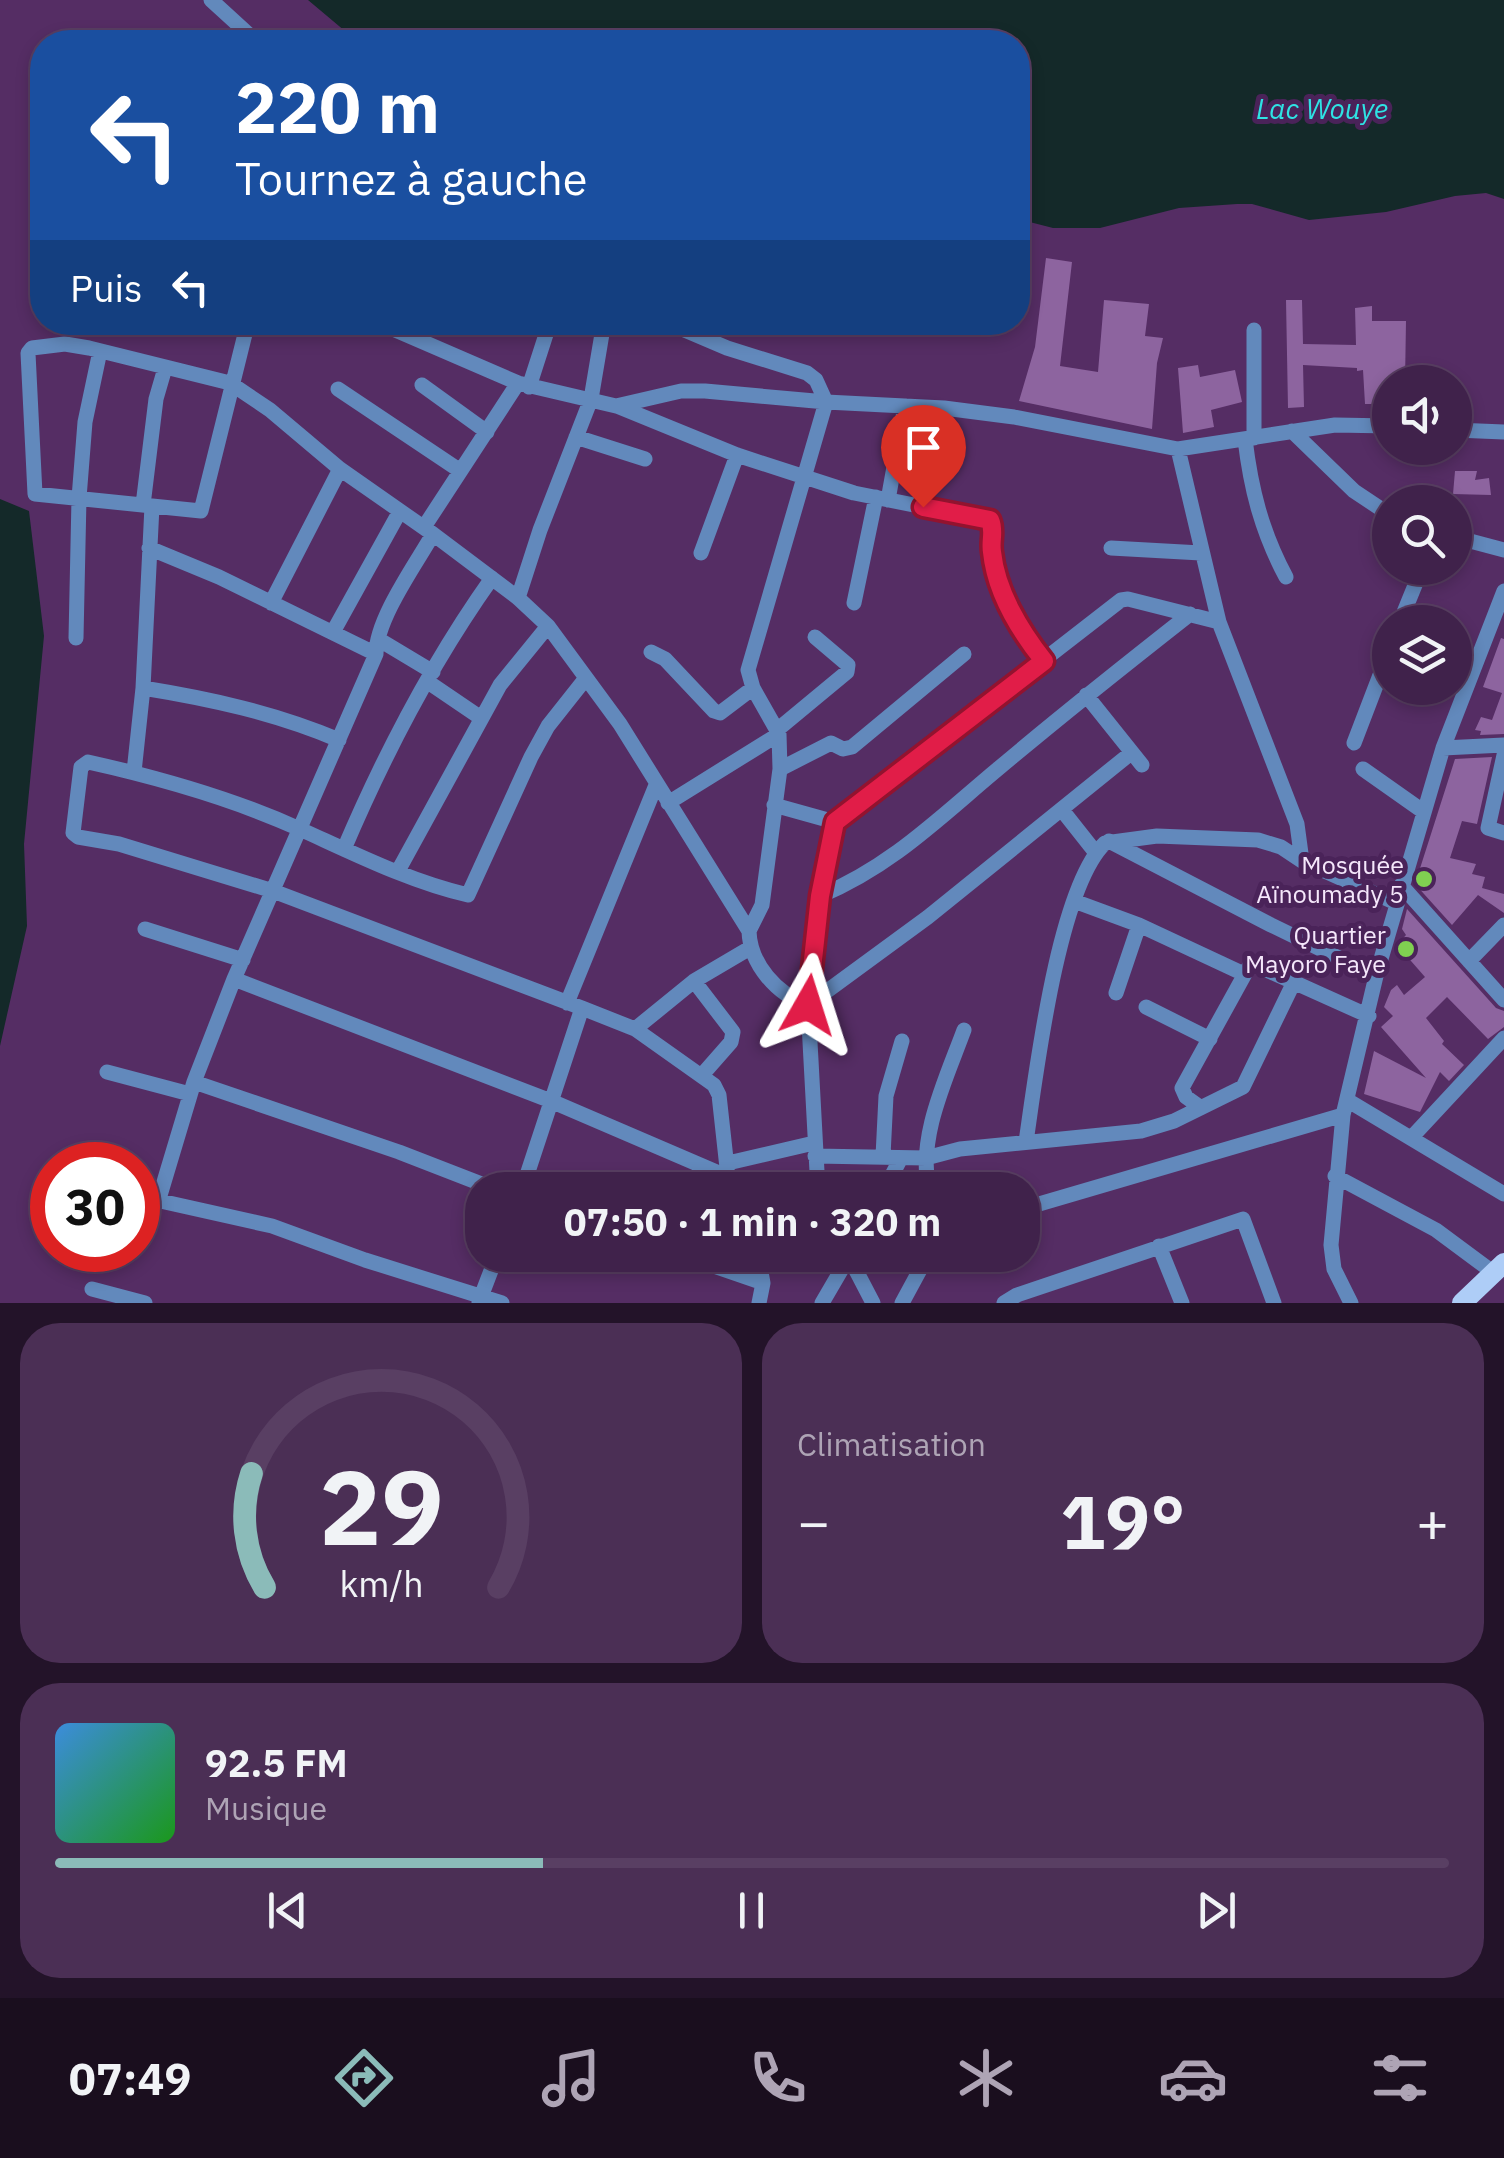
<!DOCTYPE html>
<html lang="fr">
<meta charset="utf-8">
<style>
:root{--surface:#40224b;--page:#4b2f55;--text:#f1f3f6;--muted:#aea4b5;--line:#593f63;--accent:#8bbbb9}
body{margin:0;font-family:"IBM Plex Sans",sans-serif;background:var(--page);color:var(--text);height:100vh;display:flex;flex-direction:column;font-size:38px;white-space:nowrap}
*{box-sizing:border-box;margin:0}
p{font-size:32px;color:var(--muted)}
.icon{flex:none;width:55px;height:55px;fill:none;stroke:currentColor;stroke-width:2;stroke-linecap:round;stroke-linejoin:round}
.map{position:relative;height:1303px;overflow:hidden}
.details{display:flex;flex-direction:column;gap:20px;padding:20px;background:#231329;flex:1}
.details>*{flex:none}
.top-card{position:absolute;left:30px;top:30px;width:1000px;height:305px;border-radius:40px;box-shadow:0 5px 15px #0003,0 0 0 2px var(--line);background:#1a4fa0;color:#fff;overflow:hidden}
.controls{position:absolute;left:1372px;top:365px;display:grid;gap:20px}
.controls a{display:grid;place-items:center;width:100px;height:100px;border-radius:50%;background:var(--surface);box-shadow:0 5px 15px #0003,0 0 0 2px var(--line);font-size:50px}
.speed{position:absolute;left:30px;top:1142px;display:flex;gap:20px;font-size:50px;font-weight:700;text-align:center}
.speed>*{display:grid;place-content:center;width:130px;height:130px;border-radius:50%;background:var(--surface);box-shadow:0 5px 15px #0003,0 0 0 2px var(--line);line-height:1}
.speed .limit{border:15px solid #d22;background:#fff;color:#111}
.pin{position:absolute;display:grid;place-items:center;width:85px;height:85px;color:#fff;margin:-102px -42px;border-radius:50% 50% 50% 0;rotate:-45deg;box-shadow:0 0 10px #0007}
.pin .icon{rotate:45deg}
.me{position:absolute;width:110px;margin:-55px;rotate:6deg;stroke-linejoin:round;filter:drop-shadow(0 0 8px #0008)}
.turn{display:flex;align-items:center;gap:35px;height:210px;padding:0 40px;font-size:45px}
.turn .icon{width:130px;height:130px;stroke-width:2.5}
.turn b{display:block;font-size:70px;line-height:85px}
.then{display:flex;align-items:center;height:95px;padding:0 40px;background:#0003;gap:20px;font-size:38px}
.big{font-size:75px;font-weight:700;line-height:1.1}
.details .tile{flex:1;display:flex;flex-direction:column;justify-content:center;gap:15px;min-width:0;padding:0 35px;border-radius:40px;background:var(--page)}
.details .dial{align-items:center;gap:0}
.dial svg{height:260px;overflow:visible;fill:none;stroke:var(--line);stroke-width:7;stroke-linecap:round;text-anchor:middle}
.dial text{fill:var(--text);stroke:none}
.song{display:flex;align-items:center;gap:30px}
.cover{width:120px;height:120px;border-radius:15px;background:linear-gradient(135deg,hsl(210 70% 55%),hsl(120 70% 35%))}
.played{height:10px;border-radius:5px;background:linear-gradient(90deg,var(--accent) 35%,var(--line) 35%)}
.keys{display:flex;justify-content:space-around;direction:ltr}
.heat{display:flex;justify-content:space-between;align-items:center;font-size:55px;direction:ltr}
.details .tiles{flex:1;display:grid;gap:20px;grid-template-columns:1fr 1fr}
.tile:last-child{grid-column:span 2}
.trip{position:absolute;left:465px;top:1172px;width:575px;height:100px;border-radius:40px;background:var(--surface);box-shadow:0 5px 15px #0003,0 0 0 2px var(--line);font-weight:700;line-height:100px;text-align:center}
.dock{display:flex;height:160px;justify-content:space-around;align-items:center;background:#1a0e1e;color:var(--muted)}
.dock .icon{width:70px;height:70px}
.dock .on{color:var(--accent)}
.dock b{font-size:45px;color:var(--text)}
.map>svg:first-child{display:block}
</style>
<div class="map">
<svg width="1504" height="1303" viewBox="0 0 1504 1303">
<rect width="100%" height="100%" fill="#552d64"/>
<path fill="#142929" d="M308,0H1504V199L1486,193L1455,196L1386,212L1309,220L1252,204H1237L1179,208L1100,228H1053L1018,219V42H358Z
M0,499L29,511L44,636L24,844L27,926L0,1046Z"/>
<path fill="#8d649f" d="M1046,258L1072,262L1060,366L1098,372L1104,300L1149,304L1145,336L1163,338L1157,363L1152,429L1019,401L1035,347Z
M1286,300H1302L1303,344L1356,345L1355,308L1372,306V321H1406L1405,382H1390V413L1374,414L1373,404H1365L1363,370L1357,371V368L1303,365L1304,407L1288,408Z
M1198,365L1200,377L1235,370L1242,402L1211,410L1214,427L1183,433L1178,368Z
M1455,471H1477L1475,480L1489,478L1491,495L1453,494Z
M1501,638L1504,639V734L1480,735L1481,731L1475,730L1481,717L1492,720L1502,693L1483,687Z
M1492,757L1477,824L1462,821L1450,858L1476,864L1472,874L1485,877L1482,888L1504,894V913L1478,895L1452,925L1415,884L1455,759Z
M1407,909L1496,1008L1504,1011V1027L1488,1039L1447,997L1426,1018L1444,1041L1442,1044L1464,1065L1449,1081L1440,1072L1420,1112L1364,1094L1374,1051L1426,1078L1381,1027L1393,1016L1384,1007L1391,990L1397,985L1404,995L1425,977L1397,945L1406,935L1402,929Z"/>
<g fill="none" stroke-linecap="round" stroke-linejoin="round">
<path stroke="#6289bc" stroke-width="15" d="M211,0L257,42
M248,322L201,511L35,494L28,353L32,348L65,344L89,348L230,383L270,410L340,469L433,534L518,598L548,626L620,724L749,931C750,964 777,995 808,1005L928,917L1131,753
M377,322L518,383L616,406L681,391H705L826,402L944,408L1014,417L1178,449L1335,425L1390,426
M666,322L727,348L807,373L816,380L826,402L748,670L753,688L779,734L780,769L762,905L749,931
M422,385L487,432
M529,387L550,322
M338,389L459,470
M617,406L737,455L854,493L989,520L994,530L992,554L1015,623L1044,661
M1455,430L1504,432
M1292,431L1354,491L1390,515
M576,437L645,459
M1254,438V330
M1245,439C1251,490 1262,532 1286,577
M1178,449L1219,622L1297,824L1302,861
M888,500L905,406
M143,505L156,399L165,368
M424,527L518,383
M1455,537L1504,550
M149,548L219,577L376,654
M1111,548L1201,553
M701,553L737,455
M518,598L540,530L591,399L604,322
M271,603L340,469
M854,603L876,497
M1400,622L1422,568
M333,632L400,511
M76,638L79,498L85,422L100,351
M378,639L433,672
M651,652L665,659L714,711L720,713L753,688
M586,678L548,726L531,757L468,895C411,882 355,854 302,830C234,799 160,778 88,762L81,767L73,833L78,837L119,844L273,891L582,1008L635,1029L714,1085L719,1095L728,1177
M428,682L481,718
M143,688C211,699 275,713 339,740
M1086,695L1142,765
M777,730L847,672L848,665L815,637
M1354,743L1390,649
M1443,748L1504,745
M1504,755L1488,828L1504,833
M780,769L831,743L843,749L852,747L964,654
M1363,769L1424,812
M134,772L143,688L152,506
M668,803L779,734
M774,805L835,822
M1062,810L1096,853
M1109,841L1271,925L1376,976
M344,849C384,755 433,661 492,578
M398,871L500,685L548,626
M1401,885L1504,1000
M820,896C892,866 940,817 999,768C1062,715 1125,665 1190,614
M1074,901L1139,925L1244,974
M145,929L243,960
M1469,961L1504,925
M234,979L551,1101L728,1177L742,1190
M694,981L733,1032L731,1042L702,1075
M1116,993L1139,925
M567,1003L656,785
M1146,1007L1210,1039
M635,1029L694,981L750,948
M107,1072L190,1094
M194,1082L399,1152L497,1190
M1347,1100L1504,1194
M1200,1107L1186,1097L1182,1088L1251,963L1369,1016
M1412,1137L1504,1038
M1026,1142C1036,1074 1058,888 1105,843L1157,836L1258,840L1281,847L1302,861L1396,903
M815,1156L926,1158L960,1149L1141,1131L1174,1121L1243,1087L1293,984
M883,1156L886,1096L902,1041
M728,1163L814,1143
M1335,1176L1436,1230L1494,1273
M522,1190L582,1008
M818,1190L808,1005L820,896L835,822L1121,600L1128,599L1219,622
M884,1190L901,1158
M929,1190C917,1138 946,1079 964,1030
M138,1196L272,1226L365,1260L502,1303
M158,1202L194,1082L234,979L376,654C376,619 416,564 433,534
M1022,1209L1343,1115
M1159,1246L1182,1303
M682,1255L763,1283
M758,1255L763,1283L759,1303
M848,1255L873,1303
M92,1289L145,1303
M479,1302L497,1255
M822,1303L850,1255
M902,1303L928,1255
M1004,1303L1017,1295L1243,1219L1274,1303
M1351,1303L1334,1269L1331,1245L1343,1115L1376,976L1443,748L1504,591"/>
<path stroke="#aecdf7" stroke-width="20" d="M1462,1303L1504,1263"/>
</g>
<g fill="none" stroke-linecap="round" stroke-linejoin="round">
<g stroke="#92132f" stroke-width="25">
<path id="route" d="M808,1005L820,896L835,822L1044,661C1020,631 996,591 992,552C990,540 995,531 990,520L923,507"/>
</g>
<use href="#route" stroke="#e11d48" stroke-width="18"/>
</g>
<g fill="#80d051" stroke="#4a2359" stroke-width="4">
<circle cx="1424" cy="879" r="10"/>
<circle cx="1406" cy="949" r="10"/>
</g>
<g text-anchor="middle" stroke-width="10" stroke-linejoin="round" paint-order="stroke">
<g font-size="25" fill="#f5e7fb" stroke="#4a2359" text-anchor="end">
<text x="1404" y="874">Mosquée<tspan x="1404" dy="29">Aïnoumady 5</tspan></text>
<text x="1386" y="944">Quartier<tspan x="1386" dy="29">Mayoro Faye</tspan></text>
</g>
<g font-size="28" font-style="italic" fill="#2ee3e4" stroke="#4a2359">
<text x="1322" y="119">Lac Wouye</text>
</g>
</g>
</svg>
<div class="controls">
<a><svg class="icon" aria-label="sound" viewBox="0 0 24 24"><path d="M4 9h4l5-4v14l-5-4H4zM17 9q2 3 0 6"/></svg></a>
<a><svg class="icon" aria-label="search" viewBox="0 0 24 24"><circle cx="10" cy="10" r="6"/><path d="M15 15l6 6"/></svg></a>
<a><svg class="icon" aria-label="layers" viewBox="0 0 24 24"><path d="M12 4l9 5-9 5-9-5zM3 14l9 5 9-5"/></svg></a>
</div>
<div class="speed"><div class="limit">30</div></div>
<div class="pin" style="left:923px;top:507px;background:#d93025"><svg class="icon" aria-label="arrive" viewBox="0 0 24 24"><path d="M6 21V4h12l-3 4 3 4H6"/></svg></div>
<svg class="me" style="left:808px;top:1005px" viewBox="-20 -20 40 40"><path d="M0-17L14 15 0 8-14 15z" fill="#e11d48" stroke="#fff" stroke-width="4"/></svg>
<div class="trip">07:50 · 1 min · 320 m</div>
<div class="top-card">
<div class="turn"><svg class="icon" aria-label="left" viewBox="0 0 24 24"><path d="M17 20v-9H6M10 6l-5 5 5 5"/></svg><div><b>220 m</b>Tournez à gauche</div></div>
<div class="then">Puis<svg class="icon" aria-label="left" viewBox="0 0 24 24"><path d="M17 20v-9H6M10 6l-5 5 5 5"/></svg></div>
</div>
</div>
<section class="details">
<div class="tiles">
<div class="tile dial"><svg viewBox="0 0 100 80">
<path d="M14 69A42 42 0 1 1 86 69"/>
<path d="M14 69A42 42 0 0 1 10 34" stroke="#8bbbb9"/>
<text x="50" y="56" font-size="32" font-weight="700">29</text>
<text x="50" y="72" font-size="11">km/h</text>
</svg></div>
<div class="tile"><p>Climatisation</p>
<div class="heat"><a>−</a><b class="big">19°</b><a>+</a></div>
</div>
<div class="tile">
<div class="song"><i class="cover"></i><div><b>92.5 FM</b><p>Musique</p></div></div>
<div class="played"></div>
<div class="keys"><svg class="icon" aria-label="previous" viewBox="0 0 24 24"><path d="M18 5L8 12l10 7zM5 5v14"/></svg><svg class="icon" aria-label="pause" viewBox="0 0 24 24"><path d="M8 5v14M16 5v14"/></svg><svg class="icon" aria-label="next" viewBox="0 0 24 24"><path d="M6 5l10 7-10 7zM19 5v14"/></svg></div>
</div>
</div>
</section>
<nav class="dock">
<b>07:49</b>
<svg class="icon on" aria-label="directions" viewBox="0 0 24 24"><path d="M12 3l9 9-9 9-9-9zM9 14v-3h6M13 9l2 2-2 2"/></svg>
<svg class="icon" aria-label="music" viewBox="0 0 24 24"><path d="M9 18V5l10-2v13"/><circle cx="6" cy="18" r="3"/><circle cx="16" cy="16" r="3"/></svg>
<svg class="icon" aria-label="phone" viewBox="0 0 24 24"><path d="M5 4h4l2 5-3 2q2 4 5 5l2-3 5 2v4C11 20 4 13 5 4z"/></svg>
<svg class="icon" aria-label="climate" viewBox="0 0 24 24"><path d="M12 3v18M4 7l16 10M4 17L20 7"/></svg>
<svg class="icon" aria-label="car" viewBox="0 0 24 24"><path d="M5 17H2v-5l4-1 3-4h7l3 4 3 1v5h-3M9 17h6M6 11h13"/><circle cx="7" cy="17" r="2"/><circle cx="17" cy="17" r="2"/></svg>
<svg class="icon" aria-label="filters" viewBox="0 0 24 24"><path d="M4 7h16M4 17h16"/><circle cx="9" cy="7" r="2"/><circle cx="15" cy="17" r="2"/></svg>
</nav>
